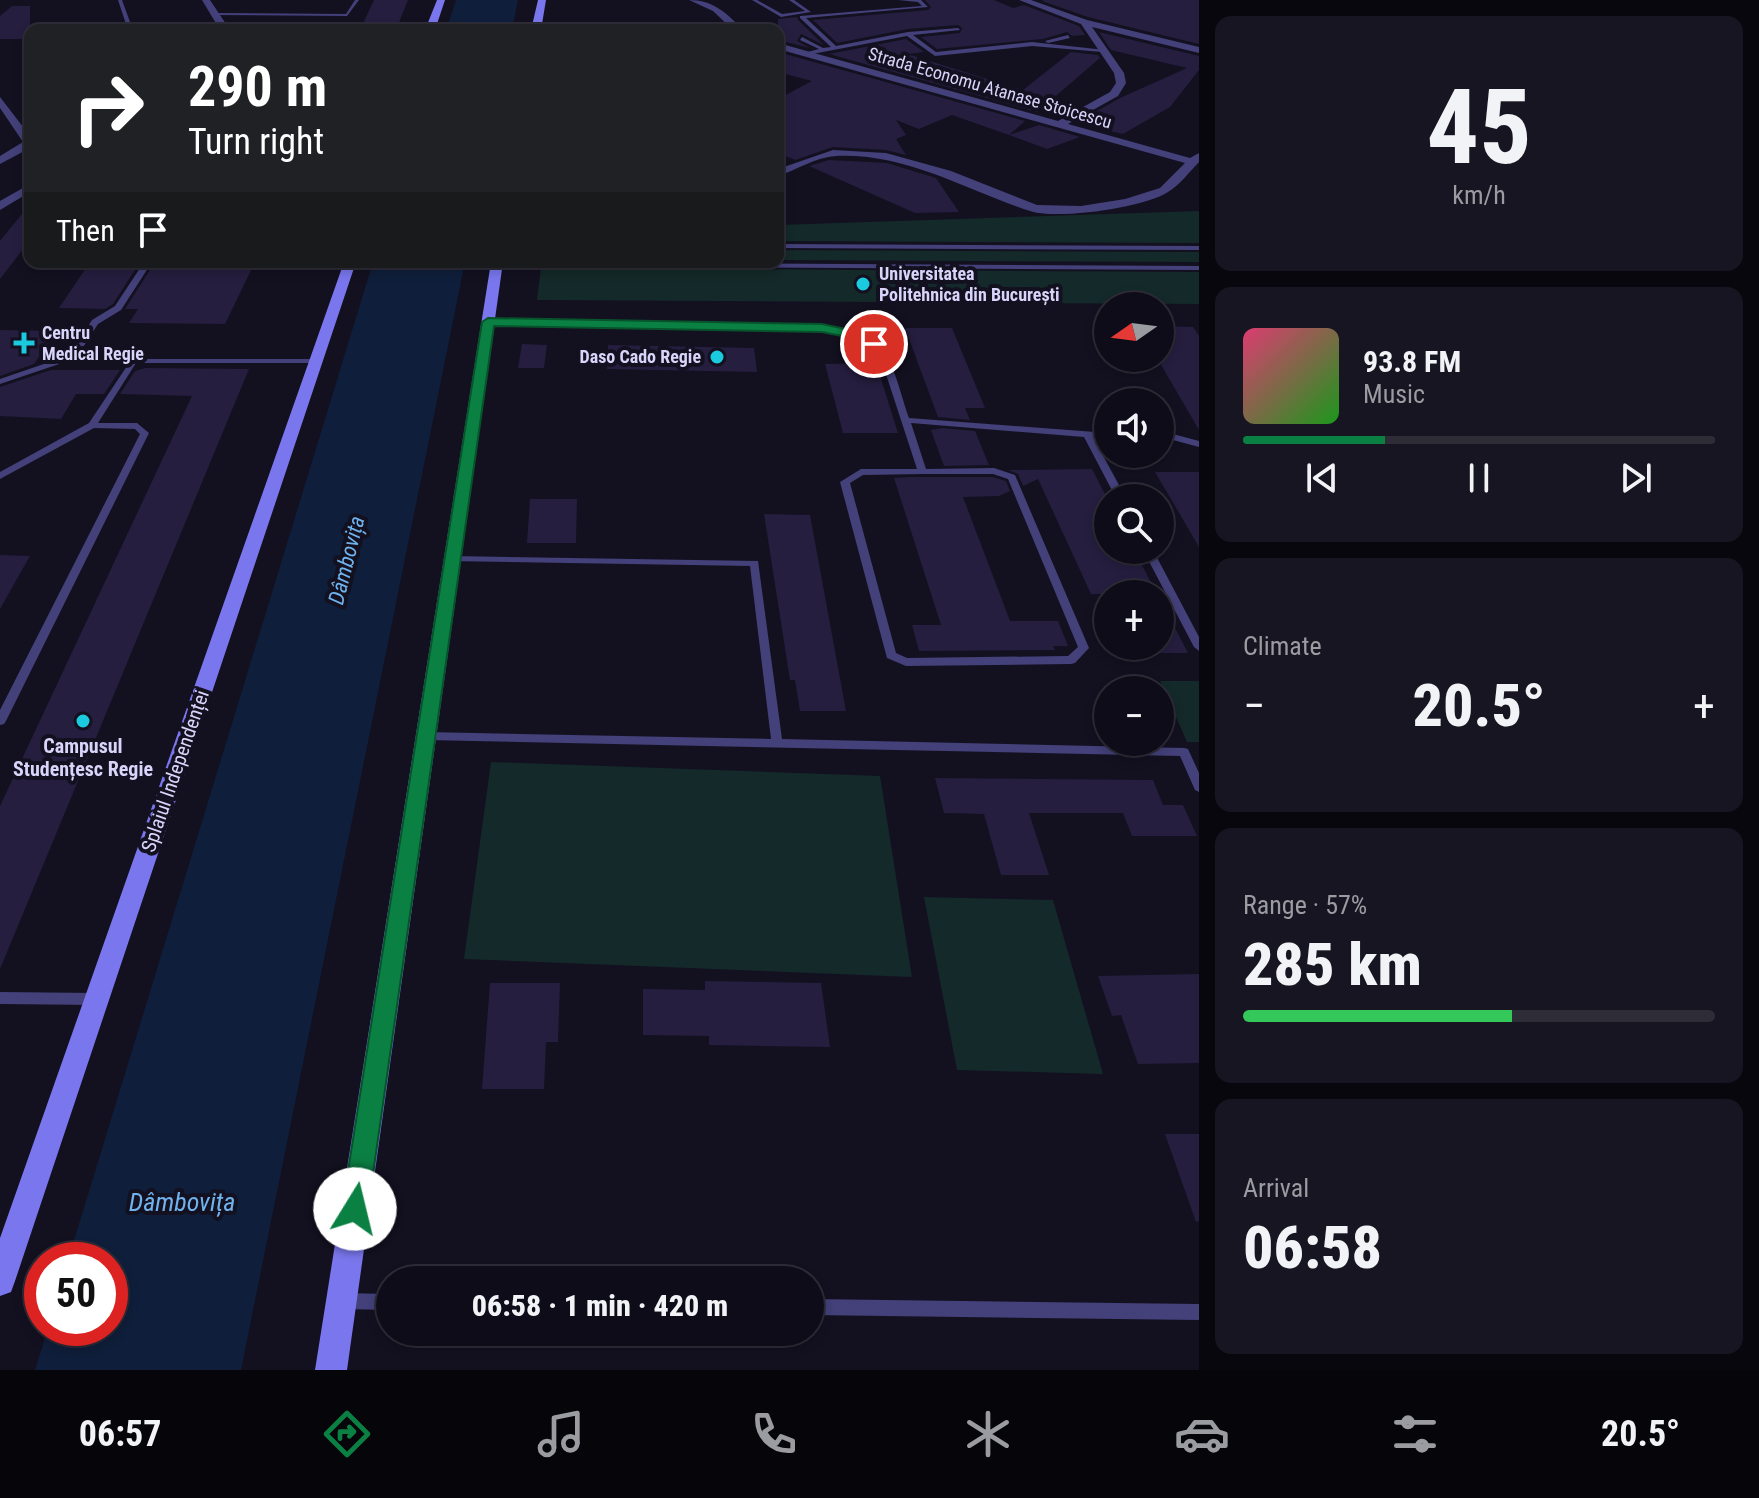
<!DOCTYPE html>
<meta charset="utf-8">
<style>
:root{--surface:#0e0c18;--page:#171521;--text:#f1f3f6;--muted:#9b9ba2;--line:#2e2c37;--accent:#0b8043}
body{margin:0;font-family:"Roboto Condensed",sans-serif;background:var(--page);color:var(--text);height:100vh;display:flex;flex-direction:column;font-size:30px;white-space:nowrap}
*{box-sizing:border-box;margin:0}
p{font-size:26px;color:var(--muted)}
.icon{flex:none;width:44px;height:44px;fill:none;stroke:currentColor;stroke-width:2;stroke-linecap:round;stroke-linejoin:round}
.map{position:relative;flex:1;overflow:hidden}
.drawer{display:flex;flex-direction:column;gap:16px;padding:16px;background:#08070d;width:560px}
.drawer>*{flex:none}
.banner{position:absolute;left:24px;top:24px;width:760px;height:244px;border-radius:16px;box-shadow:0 4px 12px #0003,0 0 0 2px var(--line);background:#202124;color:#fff;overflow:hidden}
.needle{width:52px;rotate:256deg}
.fabs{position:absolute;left:1094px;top:292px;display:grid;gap:16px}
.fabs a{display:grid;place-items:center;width:80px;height:80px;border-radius:50%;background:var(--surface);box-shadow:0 4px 12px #0003,0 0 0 2px var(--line);font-size:40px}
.speed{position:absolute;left:24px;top:1242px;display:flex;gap:16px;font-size:40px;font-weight:700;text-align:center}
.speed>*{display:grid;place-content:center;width:104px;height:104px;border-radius:50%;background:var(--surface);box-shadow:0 4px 12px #0003,0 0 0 2px var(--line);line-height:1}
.speed .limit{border:12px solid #d22;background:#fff;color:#111}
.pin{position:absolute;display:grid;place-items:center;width:68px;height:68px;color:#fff;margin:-34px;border:4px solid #fff;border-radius:50%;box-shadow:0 2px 8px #0007}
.me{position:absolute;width:88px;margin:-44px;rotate:9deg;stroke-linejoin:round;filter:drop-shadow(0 0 6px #0008)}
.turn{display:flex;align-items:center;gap:28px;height:168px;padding:0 32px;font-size:36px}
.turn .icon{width:104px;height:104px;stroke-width:2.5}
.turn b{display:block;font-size:56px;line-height:68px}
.then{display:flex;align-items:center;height:76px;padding:0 32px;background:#0003;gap:16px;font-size:30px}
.big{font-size:60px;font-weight:800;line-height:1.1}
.drawer .widget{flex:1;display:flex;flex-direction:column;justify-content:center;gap:12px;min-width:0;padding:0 28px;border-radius:16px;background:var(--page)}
.drawer .dial{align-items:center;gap:0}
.dial b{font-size:104px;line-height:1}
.song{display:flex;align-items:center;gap:24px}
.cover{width:96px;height:96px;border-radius:12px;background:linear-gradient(135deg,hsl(340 70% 55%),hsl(120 70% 35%))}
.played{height:8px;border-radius:4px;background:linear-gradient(90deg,var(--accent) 30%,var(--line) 30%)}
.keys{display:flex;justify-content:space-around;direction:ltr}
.heat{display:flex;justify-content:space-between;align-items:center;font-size:44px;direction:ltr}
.charge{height:12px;border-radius:6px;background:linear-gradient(90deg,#34c759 57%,var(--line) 0)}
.trip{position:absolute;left:376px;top:1266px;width:448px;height:80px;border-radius:40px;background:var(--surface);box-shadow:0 4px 12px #0003,0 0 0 2px var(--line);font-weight:800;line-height:80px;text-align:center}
.dock{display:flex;height:128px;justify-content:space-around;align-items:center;background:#06050a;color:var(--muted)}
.dock .icon{width:56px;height:56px}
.dock .current{color:var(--accent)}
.dock b{font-size:36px;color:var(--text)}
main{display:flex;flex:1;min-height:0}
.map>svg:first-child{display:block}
</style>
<main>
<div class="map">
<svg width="1199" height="1370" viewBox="0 0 1199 1370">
<rect width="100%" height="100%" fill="#131020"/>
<path fill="#142929" d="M1199,211V243L778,241V225Z
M778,250L1199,252V262L778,260Z
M541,268L1199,272V304L537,300Z
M1160,681H1199V742H1187Z
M491,762L880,776L912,977L464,959Z
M924,897L1053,900L1103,1074L957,1070Z"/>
<path fill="#0f1e3a" d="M456,0H518L512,30H446Z
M373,262H465L241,1370H35L48,1328H110V1260H68Z"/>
<path fill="#251e3f" d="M374,0H408L396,30H360Z
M925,0H994L1013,8L1024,5L1079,26L1085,35L1072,36L1067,32L1043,39L937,49L921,37L960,33L962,28L958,25L908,29L837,43L813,20L928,10L931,7Z
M1044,0H1199V44L1088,17L1042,1Z
M12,6H30V39H0V16Z
M797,17L798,20L824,45L801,34L797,41L810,48L778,40V19Z
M1099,32L1199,56V70L1170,107L1123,134L1076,123L1120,98L1187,68L1111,50Z
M906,39L924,52L907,54L1023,90L1071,52L1098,55L1100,58L1037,112L829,54Z
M778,52L1025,121L1009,135L952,115L919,129L896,120L906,135L896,139L906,155L886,150L833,147L795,160L778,153V99L812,81L778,72Z
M1039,125L1080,137L1047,149L1009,135Z
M829,160L887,163L936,178L959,212L915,213L809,166Z
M30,204V240L0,279V241Z
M90,262H140L113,304L105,309L59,308Z
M155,262H255L225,324L129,323L138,309H125Z
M1160,326L1193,327L1199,336V430L1160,363Z
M905,328H952L985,408H965L970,420L938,417Z
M0,330L57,331L34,364L0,376Z
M522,344L547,345L544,368H518Z
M608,345L754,348L757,372L607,369Z
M876,363L898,433H843L825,364Z
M145,368L249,369L0,969V806L192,396L120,394L135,371Z
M51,370H120L104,394H76L61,419L0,416V387Z
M942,428L975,431L989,465L944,466L931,430Z
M1092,469L1108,500V550H1134L1157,594H1091L1038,479L1023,486L1018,474L1008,470Z
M1155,472H1199V547Z
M909,477H993L1006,481L1010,491L999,496L963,497L1010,621H1058L1068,646H1053L1055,650L919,651L912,625H941L894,478Z
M530,499H577L576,543H527Z
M764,514L810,515L846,711H800L795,680H790Z
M0,555L30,556L0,609Z
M1160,599L1188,653H1160Z
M935,778L1153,780L1163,805H1183L1197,836H1132L1123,813H1029L1049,875H1001L984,814L944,813Z
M1199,974V1063L1138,1064L1121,1015L1112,1016L1098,976Z
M705,981L821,983L830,1047L709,1045V1036L643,1035V989L705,990Z
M490,983H560L558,1042H546L544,1089H482Z
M1165,1134H1199V1221L1196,1222Z"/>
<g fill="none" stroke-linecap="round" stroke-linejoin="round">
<path fill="#43407a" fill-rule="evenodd" d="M118,0H122L130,22L144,30H138L126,24Z
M355,0H359L347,16L215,15L213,14L215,13L346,14Z
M752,0H757L782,14L805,11L789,0H794L811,12L781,17Z
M898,0H921L928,7L806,18L836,46L908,32L958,28L960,30L913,35L936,52L1032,42L1105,50L1102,52L1032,46L935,56L907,36L807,55L804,53L819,49L800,40L802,37L823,48L831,47L800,18V16L922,6L918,2Z
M1068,35L1070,38L1048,43L1045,41Z
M778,244L1199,246V250L778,248Z
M144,262H152L121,310L98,324L78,355L134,359H316L320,361L316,363H136L98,423H137L149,433L6,721L4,724L0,725V710L140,434L135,429L94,428L0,479V472L89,423L129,363L74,359L0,384V379L70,355L92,320L115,306Z
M496,262L1199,266V270L497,266L493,264Z
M485,320L822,326C892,335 889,358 909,418L1108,433V439L1093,437L1126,498H1116L1084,437L911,423L926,469L994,468L1015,475L1089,648L1075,663L1071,664L906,666L887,658L840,482L861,469H917L881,359C868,338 846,333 822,330L488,324H485ZM925,474H993L1008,479L1078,647L1068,656L907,658L896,653L850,483L863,475Z
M1160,434H1173L1199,441V447L1173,440H1160Z
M1143,550H1153L1199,637V651L1194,647Z
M451,556L758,561L782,739L1184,748L1188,749L1199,773V792L1195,790L1180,756L426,740L422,739L420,736L422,733L426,732L771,739L750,566L448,561L446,559Z
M0,992L96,993L101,994L103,999L101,1004L96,1005L0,1004Z
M342,1293L390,1294V1310L342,1309L336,1307L334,1301L336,1295Z
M810,1299L1199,1304V1320L810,1315Z"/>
<path fill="#43407a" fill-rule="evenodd" d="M202,0H210L230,30H220Z
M689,0C713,0 727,13 743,30H733L713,11Z
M1019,0H1031L1087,20L1199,47V53L1092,27L1124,73L1126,83L1118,96L1068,124L1190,158L1199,153V162C1190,171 1179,186 1168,192C1144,208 1057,220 1030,211C965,190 907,153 836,156C815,157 797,170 778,176V169L833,150L886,153L951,171L1037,205L1081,206L1125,199L1160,188L1185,163L778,49V43L1058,121L1110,92L1116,83L1114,73L1081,24Z
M0,97L30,136V148L0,164V156L23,142L0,108Z
M30,184V192L0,210V201Z"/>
<path fill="#7a77ee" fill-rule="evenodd" d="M437,0H445L435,30H425Z
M538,0H546L541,30H531Z
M344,262H356L15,1281L11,1292L0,1296V1238Z
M491,262H503L347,1370H315Z"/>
</g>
<path fill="#0b8043" stroke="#07532c" stroke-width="2" d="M488,318L822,324L860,332L881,344L874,348L852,338L822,332L494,326L368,1209L365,1218L355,1222L346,1218L342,1209L482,322Z"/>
<g fill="#1bcadf" stroke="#131020" stroke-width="3">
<circle cx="863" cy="284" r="8"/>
<path d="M20 331h8v8h8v8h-8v8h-8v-8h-8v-8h8z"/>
<circle cx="717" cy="357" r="8"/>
<circle cx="83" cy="721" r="8"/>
</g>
<g text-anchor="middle" stroke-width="8" stroke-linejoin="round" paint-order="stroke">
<g font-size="18" fill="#d9d4fa" stroke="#131020">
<text transform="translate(990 88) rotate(16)" y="6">Strada Economu Atanase Stoicescu</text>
</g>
<g font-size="18" font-weight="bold" fill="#d9d4fa" stroke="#131020" text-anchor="start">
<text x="879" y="280">Universitatea<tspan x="879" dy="21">Politehnica din București</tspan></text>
<text x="42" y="339">Centru<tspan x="42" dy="21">Medical Regie</tspan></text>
<text x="701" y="363" text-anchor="end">Daso Cado Regie</text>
</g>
<g font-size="20" font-weight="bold" fill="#d9d4fa" stroke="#131020">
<text x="83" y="753">Campusul<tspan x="83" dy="23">Studențesc Regie</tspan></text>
</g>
<g font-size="20" fill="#d9d4fa" stroke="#131020">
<text transform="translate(175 771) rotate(-71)" y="7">Splaiul Independenței</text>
</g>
<g font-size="22" font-style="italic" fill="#6fb2ed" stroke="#131020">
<text transform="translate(346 560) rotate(-76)" y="8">Dâmbovița</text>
</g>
<g font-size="26" font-style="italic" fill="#6fb2ed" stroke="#131020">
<text x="182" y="1211">Dâmbovița</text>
</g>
</g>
</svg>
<div class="fabs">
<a><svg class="needle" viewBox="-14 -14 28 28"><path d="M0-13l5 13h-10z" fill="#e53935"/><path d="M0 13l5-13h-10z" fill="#9b9ba2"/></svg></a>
<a><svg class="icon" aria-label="sound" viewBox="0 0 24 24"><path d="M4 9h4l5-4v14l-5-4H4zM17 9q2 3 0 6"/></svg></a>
<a><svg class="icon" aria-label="search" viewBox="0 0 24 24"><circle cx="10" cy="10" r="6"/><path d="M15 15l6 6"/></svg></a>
<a>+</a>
<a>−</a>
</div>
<div class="speed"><div class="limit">50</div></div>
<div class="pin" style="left:874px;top:344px;background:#d93025"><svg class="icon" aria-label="arrive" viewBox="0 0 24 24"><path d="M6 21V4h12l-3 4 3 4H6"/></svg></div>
<svg class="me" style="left:355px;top:1209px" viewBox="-20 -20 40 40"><circle r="19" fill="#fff"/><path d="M0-13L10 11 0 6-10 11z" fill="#0b8043"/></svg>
<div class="trip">06:58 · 1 min · 420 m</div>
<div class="banner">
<div class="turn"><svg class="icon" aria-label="right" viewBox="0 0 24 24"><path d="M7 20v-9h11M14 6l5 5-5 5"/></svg><div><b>290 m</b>Turn right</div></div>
<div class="then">Then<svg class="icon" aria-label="arrive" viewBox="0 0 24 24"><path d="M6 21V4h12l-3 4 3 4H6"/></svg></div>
</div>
</div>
<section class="drawer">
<div class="widget dial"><b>45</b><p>km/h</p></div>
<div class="widget">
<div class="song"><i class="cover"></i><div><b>93.8 FM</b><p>Music</p></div></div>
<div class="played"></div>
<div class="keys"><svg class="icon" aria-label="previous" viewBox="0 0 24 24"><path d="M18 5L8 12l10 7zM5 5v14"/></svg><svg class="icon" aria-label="pause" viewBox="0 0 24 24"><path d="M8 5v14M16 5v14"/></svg><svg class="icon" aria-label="next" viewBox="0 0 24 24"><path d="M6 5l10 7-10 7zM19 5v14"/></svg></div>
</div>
<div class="widget"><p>Climate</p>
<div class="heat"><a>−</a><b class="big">20.5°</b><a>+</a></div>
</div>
<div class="widget"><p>Range · 57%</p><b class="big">285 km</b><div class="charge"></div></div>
<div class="widget"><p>Arrival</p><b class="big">06:58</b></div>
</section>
</main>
<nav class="dock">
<b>06:57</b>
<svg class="icon current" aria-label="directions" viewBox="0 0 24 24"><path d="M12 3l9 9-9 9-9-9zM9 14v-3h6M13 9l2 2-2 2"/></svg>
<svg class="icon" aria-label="music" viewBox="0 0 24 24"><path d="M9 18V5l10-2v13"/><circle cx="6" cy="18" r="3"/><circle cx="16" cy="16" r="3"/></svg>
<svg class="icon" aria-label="phone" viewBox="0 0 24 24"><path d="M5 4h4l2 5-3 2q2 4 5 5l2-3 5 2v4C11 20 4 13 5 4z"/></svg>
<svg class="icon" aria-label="climate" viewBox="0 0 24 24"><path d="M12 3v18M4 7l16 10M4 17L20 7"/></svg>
<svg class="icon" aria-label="car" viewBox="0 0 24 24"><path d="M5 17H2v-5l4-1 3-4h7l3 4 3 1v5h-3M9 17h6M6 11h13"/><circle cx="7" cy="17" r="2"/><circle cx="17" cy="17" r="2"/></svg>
<svg class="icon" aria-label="filters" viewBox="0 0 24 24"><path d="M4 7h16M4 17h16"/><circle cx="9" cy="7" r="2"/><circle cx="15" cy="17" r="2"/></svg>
<b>20.5°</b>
</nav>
